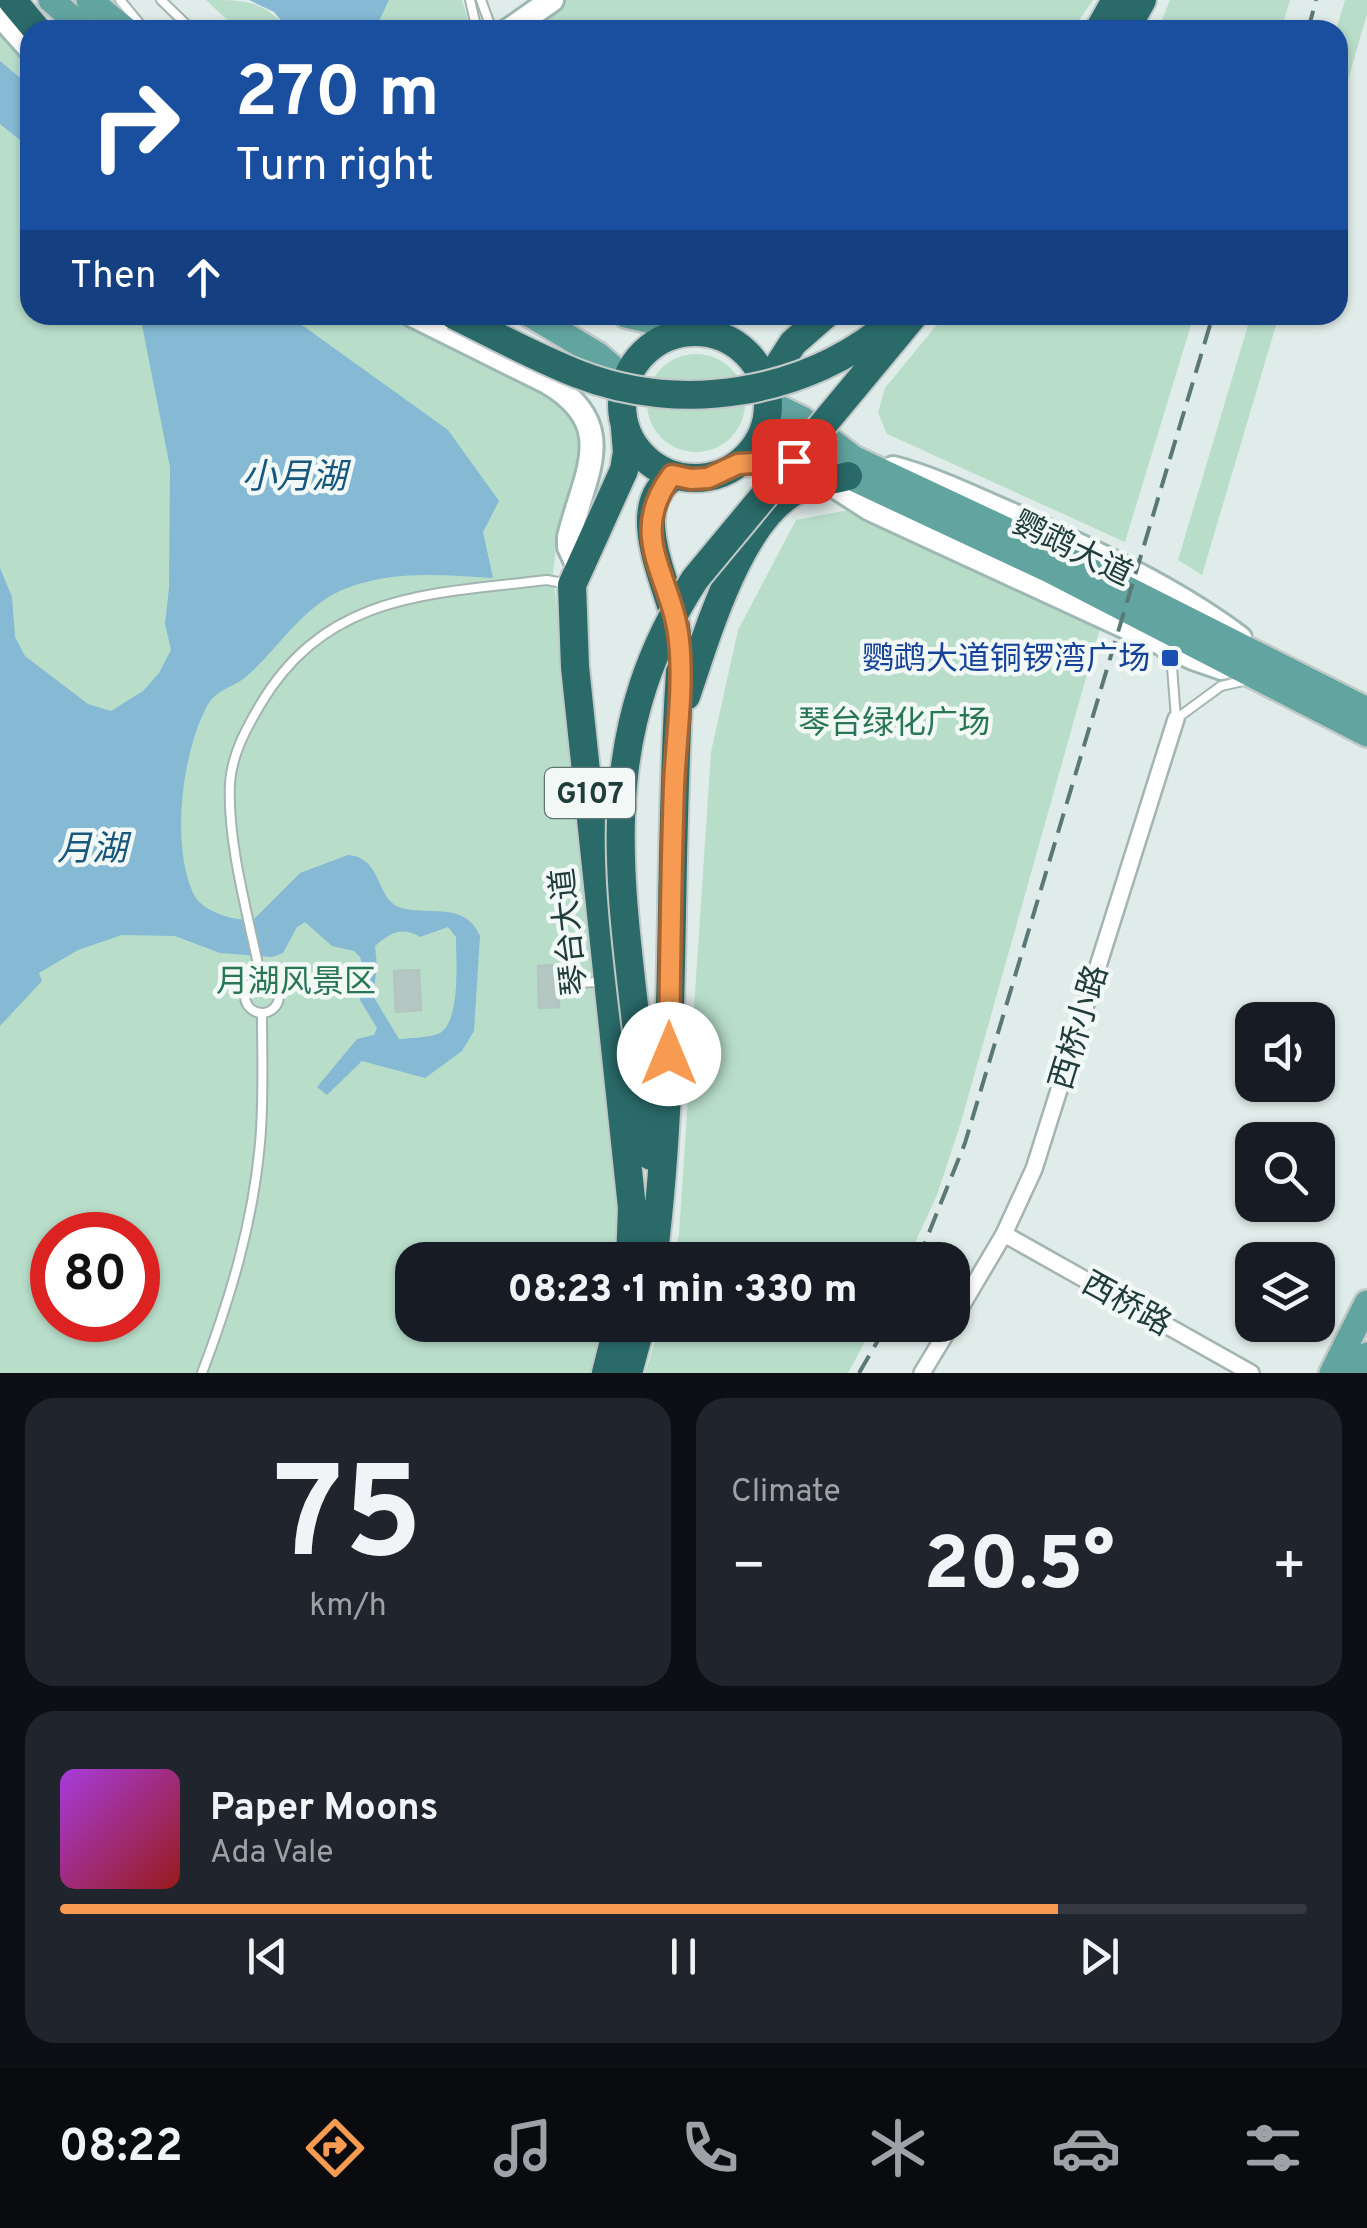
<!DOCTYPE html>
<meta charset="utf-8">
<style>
:root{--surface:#171b24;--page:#20242c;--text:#f1f3f6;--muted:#9ea1a6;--line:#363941;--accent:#f89b52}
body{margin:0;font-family:Overpass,"Noto Sans SC",sans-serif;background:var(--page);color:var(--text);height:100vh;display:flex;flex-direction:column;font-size:38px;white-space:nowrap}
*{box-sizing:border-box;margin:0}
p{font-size:32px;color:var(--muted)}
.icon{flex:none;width:55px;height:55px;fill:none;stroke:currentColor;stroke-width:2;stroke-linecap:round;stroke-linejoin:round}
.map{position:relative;height:1373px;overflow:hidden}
.details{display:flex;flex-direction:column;gap:25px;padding:25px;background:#0d0f14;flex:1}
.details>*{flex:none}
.hud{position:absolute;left:20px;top:20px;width:1328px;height:305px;border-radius:30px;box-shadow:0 2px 8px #0004;background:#1a4fa0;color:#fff;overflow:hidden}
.tools{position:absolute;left:1235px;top:1002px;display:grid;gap:20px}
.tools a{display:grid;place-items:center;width:100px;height:100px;border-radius:20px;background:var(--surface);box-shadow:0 2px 8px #0004;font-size:50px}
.speed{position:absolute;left:30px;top:1212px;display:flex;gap:20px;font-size:50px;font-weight:700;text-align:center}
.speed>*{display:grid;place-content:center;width:130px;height:130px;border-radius:50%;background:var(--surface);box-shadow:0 2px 8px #0004;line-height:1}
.speed .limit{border:15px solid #d22;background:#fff;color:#111}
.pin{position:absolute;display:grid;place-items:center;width:85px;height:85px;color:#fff;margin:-42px;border-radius:20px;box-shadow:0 5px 15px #0006}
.me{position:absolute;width:110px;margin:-55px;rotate:0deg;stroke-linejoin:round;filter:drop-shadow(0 0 8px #0008)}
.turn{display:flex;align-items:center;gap:35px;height:210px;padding:0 50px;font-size:45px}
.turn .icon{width:130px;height:130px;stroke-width:2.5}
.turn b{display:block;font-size:70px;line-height:85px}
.then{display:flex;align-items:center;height:95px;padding:0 50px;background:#0003;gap:20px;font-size:38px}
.big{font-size:75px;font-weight:800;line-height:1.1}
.details .card{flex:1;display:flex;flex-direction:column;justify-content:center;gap:15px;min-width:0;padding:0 35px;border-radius:30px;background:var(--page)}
.details .dial{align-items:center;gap:0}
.dial b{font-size:130px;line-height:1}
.song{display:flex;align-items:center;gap:30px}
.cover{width:120px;height:120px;border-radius:15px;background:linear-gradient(135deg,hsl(280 70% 55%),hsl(0 70% 35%))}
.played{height:10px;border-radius:5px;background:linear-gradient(90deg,var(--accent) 80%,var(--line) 80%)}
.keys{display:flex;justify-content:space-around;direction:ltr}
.heat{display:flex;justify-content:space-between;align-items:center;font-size:55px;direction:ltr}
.details .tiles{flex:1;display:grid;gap:25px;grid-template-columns:1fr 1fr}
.card:last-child{grid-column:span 2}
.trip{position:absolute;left:395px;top:1242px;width:575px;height:100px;border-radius:30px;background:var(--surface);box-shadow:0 2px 8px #0004;font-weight:800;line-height:100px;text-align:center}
.tabs{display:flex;height:160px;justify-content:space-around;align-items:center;background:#090b0e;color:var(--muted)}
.tabs .icon{width:70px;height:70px}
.tabs .selected{color:var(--accent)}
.tabs b{font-size:45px;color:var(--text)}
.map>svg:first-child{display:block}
</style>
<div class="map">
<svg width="1367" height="1373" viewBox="0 0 1367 1373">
<rect width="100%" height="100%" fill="#e0ece9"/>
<path fill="#b8deca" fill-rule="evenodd" d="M206,0C246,0 262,0 289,30H238Z
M389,0H462L471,30H375Z
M565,0H1093L1072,30H522Z
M1170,0H1290L1281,30H1158Z
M1345,0H1367V14L1338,115L1336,30Z
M0,27L30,61V315H400L532,381L576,419L581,446L558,530L553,573L619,1217L616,1260H412V1325H604L590,1373H0ZM52,1235H138V1320H52Z
M945,315H1194L1125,542L887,434L878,413L885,388Z
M1251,315H1279L1202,575L1178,560Z
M647 403a49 49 0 1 1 98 0a49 49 0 1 1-98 0Z
M854,509L1100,628L961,1122L937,1195L907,1260H674L679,1234L711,752L738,630L796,520Z
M660,1325H874L848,1373H645Z"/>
<path fill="#85b9d4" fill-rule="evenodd" d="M249,0H389L375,30H289L274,12Z
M0,61L30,86V148L0,124Z
M140,315H288L448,430L499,501L483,532L493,578C445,575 396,570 350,587C304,603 282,645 247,676C233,688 215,689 206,708C182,755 171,843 193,893C201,912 235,921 253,920L300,873L348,855C384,858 375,901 402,908C431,916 465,901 480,936L474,1031L462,1051L425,1078L362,1061L327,1095L317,1087L357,1039L374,1035L377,1028L360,1000L363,969L360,957L354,951L332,946L305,922L297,927L283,953L272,957L220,953L175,936L122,935L78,950L39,973L42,981L0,1026V568L12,597L15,637L25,656L88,704L111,711L143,691L159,673L171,650L165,624L169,588L170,467ZM448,927L456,937C456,960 461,1020 440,1033C429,1038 411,1038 399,1039L373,996L377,966L375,946C390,933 402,926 420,937Z"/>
<path fill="#b5c7c2" stroke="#b2c6c1" stroke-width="2.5" d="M558,965L559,1007L539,1008L538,966Z
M419,970L421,1010L396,1012L394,971Z"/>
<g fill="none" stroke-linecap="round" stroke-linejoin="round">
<g stroke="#a3b4b1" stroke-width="12">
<path id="lane" d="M120,0L145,30
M161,0L192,30
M470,0L477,30
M481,0L492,30
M1159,650L1172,667L1176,719L1221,686L1248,680
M245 996a17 17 0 1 1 34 0a17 17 0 1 1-34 0Z
M261,979C249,918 227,844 230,783C232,754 246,729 260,705C327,592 431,594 547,580L568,584
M570,983L600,982
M202,1373C230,1299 253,1223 260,1143C264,1100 262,1057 262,1013"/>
</g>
<g stroke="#a3b4b1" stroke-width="20">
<path id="street" d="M1004,1234L1251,1373
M952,1322L1004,1234L1034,1169L1176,719
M922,1373L951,1325"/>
</g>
<g stroke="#9eb8b4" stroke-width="28">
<path id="secondary" d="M0,15L30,49
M509,30L552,0
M412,315L547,382C621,425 584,474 569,537V547L578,566
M893,468C935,479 975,499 1015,516C1092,551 1172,587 1240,638
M828,482L870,509L1193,658L1222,668"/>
</g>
<g stroke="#c1c9c8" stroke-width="30">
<path id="primary" d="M51,0L86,30
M89,0L126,30
M531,315L598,355L614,369L622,392
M626,315L648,320L679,333
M769,403L802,419L853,458L1060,555L1367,710
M738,464L794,461L848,476L1049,570L1367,734
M1332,1373L1367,1303
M1358,1373L1367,1355"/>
</g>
<g stroke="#c1c9c8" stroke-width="32">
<path id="highway" d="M12,0L37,30
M1099,30L1116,0
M1125,30L1142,0
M622 405a73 73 0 1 1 146 0a73 73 0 1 1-146 0Z
M766,385L793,343L825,315
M625,428L627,452L624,470L572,585L575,667L632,1208L630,1260
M686,696C706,639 741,512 802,488C816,482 833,480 848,476
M642,1076L651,1156
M653,1260C678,1065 667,868 680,672C679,653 678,635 674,616C664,576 627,503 675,476
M606,1373L618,1325
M628,1373L641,1325"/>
</g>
<use href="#lane" stroke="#fff" stroke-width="8"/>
<use href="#street" stroke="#fff" stroke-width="15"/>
<use href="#secondary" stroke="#fff" stroke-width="22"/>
<use href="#primary" stroke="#62a49f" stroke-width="25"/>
<use href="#highway" stroke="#2a6b6a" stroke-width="28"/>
<path stroke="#5a7976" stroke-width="4" stroke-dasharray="20 10" stroke-linecap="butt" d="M1308,30L1316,0
M918,1260L965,1143L1213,315
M859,1373L887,1325"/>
<g stroke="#c1c9c8" stroke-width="32" stroke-linecap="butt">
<path id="highway-bridge" d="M454,315C494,335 535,357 578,374C683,415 808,394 893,321
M642,1076C623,892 587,745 695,579L914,315"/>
</g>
<use href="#highway-bridge" stroke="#2a6b6a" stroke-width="28"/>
</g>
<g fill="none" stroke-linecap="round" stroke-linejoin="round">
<g stroke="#a16535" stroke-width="25">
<path id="route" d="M669,1054C670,964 671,875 674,786C676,739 684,688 679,641C673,577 625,537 672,475L691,479L708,478L738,464L794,461"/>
</g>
<use href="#route" stroke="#f89b52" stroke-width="18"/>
</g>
<rect fill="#1a4fb4" stroke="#f1f8f6" stroke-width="4" x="1160" y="648" width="20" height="20" rx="5"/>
<g text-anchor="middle" stroke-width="9" stroke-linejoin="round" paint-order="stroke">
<rect fill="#f1f8f6" stroke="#5f7573" stroke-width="2.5" x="545" y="768" width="90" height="50" rx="8"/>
<g font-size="30" font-weight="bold" fill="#203d3b">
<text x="590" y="803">G107</text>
</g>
<g font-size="32" fill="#203d3b" stroke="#f1f8f6">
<text transform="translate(1073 548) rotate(26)" y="11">鹦鹉大道</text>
<text transform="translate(568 932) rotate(-96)" y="11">琴台大道</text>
<text transform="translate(1078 1027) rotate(-73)" y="11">西桥小路</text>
<text transform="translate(1127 1303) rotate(29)" y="11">西桥路</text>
</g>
<g font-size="32" fill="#164399" stroke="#f1f8f6" text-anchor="end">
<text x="1150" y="669">鹦鹉大道铜锣湾广场</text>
</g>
<g font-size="32" fill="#287655" stroke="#f1f8f6">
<text x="894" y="733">琴台绿化广场</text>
<text x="296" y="992">月湖风景区</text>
</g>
<g font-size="35" font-style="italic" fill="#17587c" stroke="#f1f8f6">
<text x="294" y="488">小月湖</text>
<text x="92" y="860">月湖</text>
</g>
</g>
</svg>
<div class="tools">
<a><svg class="icon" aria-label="sound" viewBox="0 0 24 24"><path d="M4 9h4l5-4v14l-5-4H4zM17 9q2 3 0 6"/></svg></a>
<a><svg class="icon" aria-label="search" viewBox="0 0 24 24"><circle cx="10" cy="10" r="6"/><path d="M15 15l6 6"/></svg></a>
<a><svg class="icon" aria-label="layers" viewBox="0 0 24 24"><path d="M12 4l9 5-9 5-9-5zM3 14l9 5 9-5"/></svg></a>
</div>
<div class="speed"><div class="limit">80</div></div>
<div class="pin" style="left:794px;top:461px;background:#d93025"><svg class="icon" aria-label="arrive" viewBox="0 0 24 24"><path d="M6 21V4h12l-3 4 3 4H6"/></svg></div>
<svg class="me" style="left:669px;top:1054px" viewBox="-20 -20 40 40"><circle r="19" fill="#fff"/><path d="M0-13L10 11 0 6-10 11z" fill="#f89b52"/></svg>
<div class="trip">08:23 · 1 min · 330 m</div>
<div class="hud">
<div class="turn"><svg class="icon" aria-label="right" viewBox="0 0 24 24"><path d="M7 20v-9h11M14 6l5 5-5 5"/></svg><div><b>270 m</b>Turn right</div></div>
<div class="then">Then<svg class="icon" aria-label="ahead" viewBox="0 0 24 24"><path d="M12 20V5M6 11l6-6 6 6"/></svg></div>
</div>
</div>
<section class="details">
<div class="tiles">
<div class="card dial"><b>75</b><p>km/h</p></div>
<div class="card"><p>Climate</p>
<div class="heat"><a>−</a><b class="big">20.5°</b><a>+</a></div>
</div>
<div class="card">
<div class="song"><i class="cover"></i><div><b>Paper Moons</b><p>Ada Vale</p></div></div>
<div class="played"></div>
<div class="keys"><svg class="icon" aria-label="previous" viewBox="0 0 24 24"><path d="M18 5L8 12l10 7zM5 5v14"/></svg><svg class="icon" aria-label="pause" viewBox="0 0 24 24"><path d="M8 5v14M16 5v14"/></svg><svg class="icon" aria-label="next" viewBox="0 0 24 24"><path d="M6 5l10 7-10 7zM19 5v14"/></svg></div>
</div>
</div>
</section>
<nav class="tabs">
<b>08:22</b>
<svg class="icon selected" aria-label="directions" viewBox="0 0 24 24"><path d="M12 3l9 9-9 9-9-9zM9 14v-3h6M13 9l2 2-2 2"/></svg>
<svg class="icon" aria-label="music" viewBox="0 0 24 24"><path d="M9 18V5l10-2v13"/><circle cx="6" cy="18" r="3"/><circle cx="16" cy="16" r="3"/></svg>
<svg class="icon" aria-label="phone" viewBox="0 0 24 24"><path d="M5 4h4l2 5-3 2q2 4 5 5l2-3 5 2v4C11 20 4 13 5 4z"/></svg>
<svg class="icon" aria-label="climate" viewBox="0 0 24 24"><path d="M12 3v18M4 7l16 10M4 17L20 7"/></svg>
<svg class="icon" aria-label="car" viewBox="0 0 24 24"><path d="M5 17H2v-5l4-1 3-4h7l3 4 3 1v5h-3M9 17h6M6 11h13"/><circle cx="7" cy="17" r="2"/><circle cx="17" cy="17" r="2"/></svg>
<svg class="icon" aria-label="filters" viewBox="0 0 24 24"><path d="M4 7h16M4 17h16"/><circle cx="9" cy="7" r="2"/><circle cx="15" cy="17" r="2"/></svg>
</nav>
